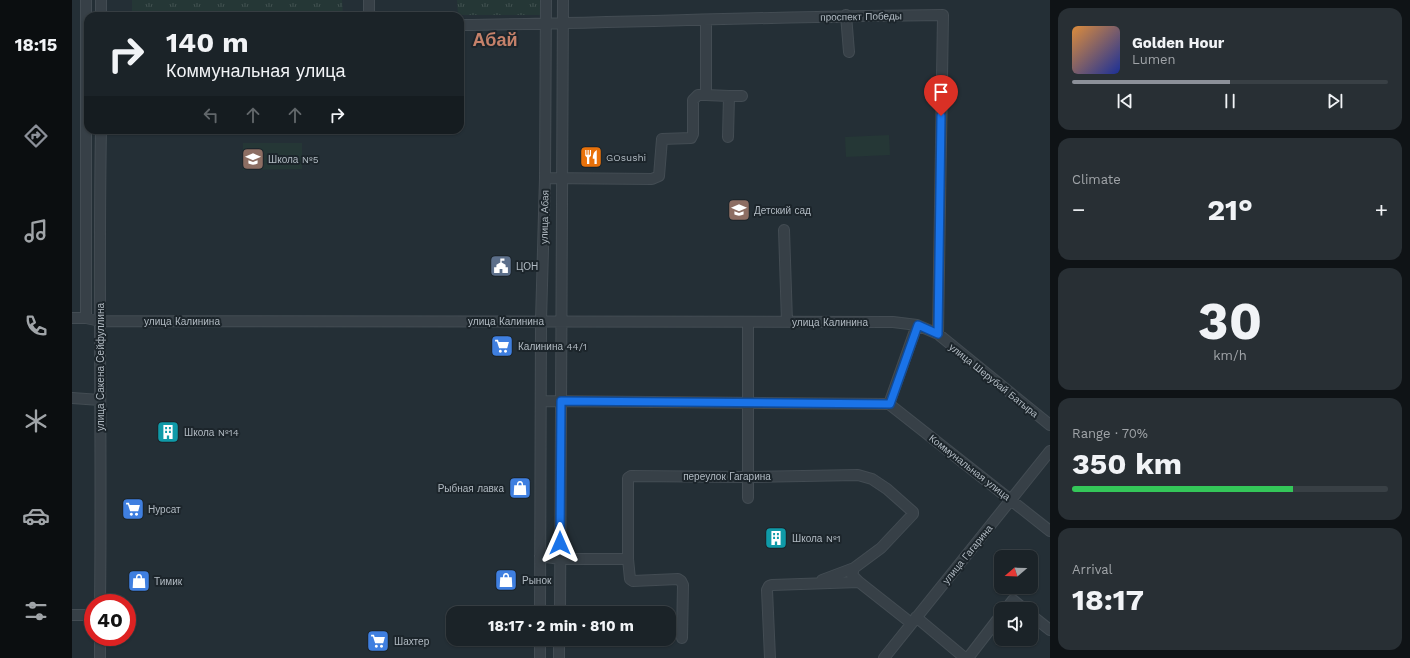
<!DOCTYPE html>
<meta charset="utf-8">
<style>
:root{--surface:#1b2328;--page:#282f34;--text:#f1f3f6;--muted:#a0a4a8;--line:#394045;--accent:#8c9099}
body{margin:0;font-family:"Work Sans",sans-serif;background:var(--page);color:var(--text);height:100vh;display:flex;flex-direction:column;font-size:15px;white-space:nowrap}
*{box-sizing:border-box;margin:0}
p{font-size:13px;color:var(--muted)}
.icon{flex:none;width:22px;height:22px;fill:none;stroke:currentColor;stroke-width:2;stroke-linecap:round;stroke-linejoin:round}
.map{position:relative;flex:1;overflow:hidden}
.drawer{display:flex;flex-direction:column;gap:8px;padding:8px;background:#0f1316;width:360px}
.drawer>*{flex:none}
.top-card{position:absolute;left:12px;top:12px;width:380px;height:122px;border-radius:12px;box-shadow:0 1px 3px #0004,0 0 0 1px var(--line);background:#1b2328;color:var(--text);overflow:hidden}
.needle{width:26px;rotate:251deg}
.tools{position:absolute;left:922px;top:550px;display:grid;gap:8px}
.tools a{display:grid;place-items:center;width:44px;height:44px;border-radius:8px;background:var(--surface);box-shadow:0 1px 3px #0004,0 0 0 1px var(--line);font-size:20px}
.speed{position:absolute;left:12px;top:594px;display:flex;gap:8px;font-size:20px;font-weight:700;text-align:center}
.speed>*{display:grid;place-content:center;width:52px;height:52px;border-radius:50%;background:var(--surface);box-shadow:0 1px 3px #0004,0 0 0 1px var(--line);line-height:1}
.speed .limit{border:6px solid #d22;background:#fff;color:#111}
.pin{position:absolute;display:grid;place-items:center;width:34px;height:34px;color:#fff;margin:-41px -17px;border-radius:50% 50% 50% 0;rotate:-45deg;box-shadow:0 0 4px #0007}
.pin .icon{rotate:45deg}
.me{position:absolute;width:44px;margin:-22px;rotate:0deg;stroke-linejoin:round;filter:drop-shadow(0 0 3px #0008)}
.turn{display:flex;align-items:center;gap:14px;height:84px;padding:0 16px;font-size:18px}
.turn .icon{width:52px;height:52px;stroke-width:2.5}
.turn b{display:block;font-size:28px;line-height:34px}
.lanes{display:flex;align-items:center;height:38px;padding:0 16px;background:#0003;justify-content:center;gap:20px;direction:ltr}
.lanes .off{opacity:.35}
.big{font-size:30px;font-weight:700;line-height:1.1}
.drawer .widget{flex:1;display:flex;flex-direction:column;justify-content:center;gap:6px;min-width:0;padding:0 14px;border-radius:12px;background:var(--page)}
.drawer .dial{align-items:center;gap:0}
.dial b{font-size:52px;line-height:1}
.song{display:flex;align-items:center;gap:12px}
.cover{width:48px;height:48px;border-radius:6px;background:linear-gradient(135deg,hsl(30 70% 55%),hsl(230 70% 35%))}
.played{height:4px;border-radius:2px;background:linear-gradient(90deg,var(--accent) 50%,var(--line) 50%)}
.keys{display:flex;justify-content:space-around;direction:ltr}
.heat{display:flex;justify-content:space-between;align-items:center;font-size:22px;direction:ltr}
.charge{height:6px;border-radius:3px;background:linear-gradient(90deg,#34c759 70%,var(--line) 0)}
.trip{position:absolute;left:374px;top:606px;width:230px;height:40px;border-radius:12px;background:var(--surface);box-shadow:0 1px 3px #0004,0 0 0 1px var(--line);font-weight:700;line-height:40px;text-align:center}
main{display:flex;flex:1;min-height:0}
.dock{display:flex;flex-direction:column;width:72px;justify-content:space-around;align-items:center;background:#0b0e10;color:var(--muted)}
.dock .icon{width:28px;height:28px}
.dock .on{color:var(--accent)}
.dock b{font-size:18px;color:var(--text)}
.map>svg:first-child{display:block}
</style>
<main>
<nav class="dock">
<b>18:15</b>
<svg class="icon on" aria-label="directions" viewBox="0 0 24 24"><path d="M12 3l9 9-9 9-9-9zM9 14v-3h6M13 9l2 2-2 2"/></svg>
<svg class="icon" aria-label="music" viewBox="0 0 24 24"><path d="M9 18V5l10-2v13"/><circle cx="6" cy="18" r="3"/><circle cx="16" cy="16" r="3"/></svg>
<svg class="icon" aria-label="phone" viewBox="0 0 24 24"><path d="M5 4h4l2 5-3 2q2 4 5 5l2-3 5 2v4C11 20 4 13 5 4z"/></svg>
<svg class="icon" aria-label="climate" viewBox="0 0 24 24"><path d="M12 3v18M4 7l16 10M4 17L20 7"/></svg>
<svg class="icon" aria-label="car" viewBox="0 0 24 24"><path d="M5 17H2v-5l4-1 3-4h7l3 4 3 1v5h-3M9 17h6M6 11h13"/><circle cx="7" cy="17" r="2"/><circle cx="17" cy="17" r="2"/></svg>
<svg class="icon" aria-label="filters" viewBox="0 0 24 24"><path d="M4 7h16M4 17h16"/><circle cx="9" cy="7" r="2"/><circle cx="15" cy="17" r="2"/></svg>
</nav>
<div class="map">
<svg width="978" height="658" viewBox="0 0 978 658">
<defs>
<pattern id="park-tufts" width="24" height="20" patternUnits="userSpaceOnUse"><rect width="24" height="20" fill="#253736"/><path d="M3 7l-1-3M5 7V3M7 7l1-3M15 17l-1-3M17 17v-4M19 17l1-3" fill="none" stroke="#425251"/></pattern>
</defs>
<rect width="100%" height="100%" fill="#242f36"/>
<path fill="url(#park-tufts)" d="M60,0H270L271,16H60Z
M385,0H470V15H386Z"/>
<path fill="#253736" d="M817,135L818,155L774,157L773,137Z
M171,143H230V169L171,170Z"/>
<g fill="none" stroke-linecap="round" stroke-linejoin="round">
<g stroke="#434c53" stroke-width="12">
<path id="minor" d="M29,0V16
M297,0V16
M774,15L777,52
M388,25C549,23 710,16 871,15L866,334
M634,95L657,96L656,137
M657,96H670
M473,178L580,179L587,176L590,139L619,138L621,134V100L626,95H634V20
M712,230L715,322
M0,318H14L28,321L821,322L845,325L866,334L978,425
M14,318V0
M0,398L28,400
M469,401L817,404L978,531
M817,404L845,325
M676,498V322
M468,556L488,559H556V478L559,476L676,477L786,475L800,479L815,489L841,512V514L809,548L782,568L780,575L787,582
M556,559L558,579L561,581L606,579L609,581L611,585L610,638
M750,580L782,568
M28,603C30,445 26,288 29,130
M934,609L941,600L952,609
M468,613L469,321L473,178L474,0
M488,613L491,0
M0,615H21
M959,615L978,630
M844,617L893,658
M28,658V637
M468,658V639
M487,658V639
M698,658L695,590L697,586L700,585L787,582L839,623
M812,658L978,451
M896,658L929,615"/>
</g>
<use href="#minor" stroke="#374047" stroke-width="10"/>
</g>
<g fill="none" stroke-linecap="round" stroke-linejoin="round">
<g stroke="#114b97" stroke-width="10">
<path id="route" d="M488,543L489,401L818,404L846,325L866,334L869,116"/>
</g>
<use href="#route" stroke="#1a73e8" stroke-width="7"/>
</g>
<defs>
<g id="restaurant-square" transform="scale(1.15)"><rect x="-9" y="-9" width="18" height="18" rx="4" fill="#e8710a" stroke="#1c252b"/><path d="M-5-6h1v4h1v-4h1v4h1v-4h1v5L-1.5 .5V6h-2V.5L-5-1ZM5-6V6H3V1.5H1.5Q1.5-4 5-6Z" fill="#fff"/></g>
<g id="school-square" transform="scale(1.15)"><rect x="-9" y="-9" width="18" height="18" rx="4" fill="#8d6e63" stroke="#1c252b"/><path d="M0-5L7-2L0 1L-7-2ZM-4 1L0 2.5L4 1V4Q0 6-4 4Z" fill="#fff"/></g>
<g id="civic-square" transform="scale(1.15)"><rect x="-9" y="-9" width="18" height="18" rx="4" fill="#5c6f8a" stroke="#1c252b"/><path d="M-.6-6.5H3V-4.5H.6V-3L4-1V1h2V6H-6V1h2V-1L-.6-3ZM-1.2 2.5V6h2.4V2.5Z" fill="#fff"/></g>
<g id="supermarket-square" transform="scale(1.15)"><rect x="-9" y="-9" width="18" height="18" rx="4" fill="#3f7fe0" stroke="#1c252b"/><path d="M-6-5.5h2.5l.6 2H6L4.5 2H-2.5L-4.4-4H-6ZM-1.5 3.2a1.3 1.3 0 1 0 .1 0ZM3 3.2a1.3 1.3 0 1 0 .1 0Z" fill="#fff"/></g>
<g id="building-square" transform="scale(1.15)"><rect x="-9" y="-9" width="18" height="18" rx="4" fill="#0f9aa8" stroke="#1c252b"/><path d="M-4-6H4V6H1V3H-1V6H-4ZM-2.5-4.3h1.7v1.8h-1.7ZM.8-4.3h1.7v1.8H.8ZM-2.5-1h1.7V.8h-1.7ZM.8-1h1.7V.8H.8Z" fill="#fff"/></g>
<g id="shop-square" transform="scale(1.15)"><rect x="-9" y="-9" width="18" height="18" rx="4" fill="#3f7fe0" stroke="#1c252b"/><path d="M-5-2.5h2.3a2.7 3.5 0 0 1 5.4 0H5L5.5 6h-11ZM-1.5-2.5h3a1.5 2.3 0 0 0-3 0Z" fill="#fff"/></g>
</defs>
<g fill-rule="evenodd">
<use href="#restaurant-square" x="519" y="157"/>
<use href="#school-square" x="181" y="159"/>
<use href="#school-square" x="667" y="210"/>
<use href="#civic-square" x="429" y="266"/>
<use href="#supermarket-square" x="430" y="346"/>
<use href="#building-square" x="96" y="432"/>
<use href="#shop-square" x="448" y="488"/>
<use href="#supermarket-square" x="61" y="509"/>
<use href="#building-square" x="704" y="538"/>
<use href="#shop-square" x="434" y="580"/>
<use href="#shop-square" x="67" y="581"/>
<use href="#supermarket-square" x="306" y="641"/>
</g>
<g text-anchor="middle" stroke-width="4" stroke-linejoin="round" paint-order="stroke">
<g font-size="10" fill="#b2bbc3" stroke="#1c252b">
<text transform="translate(789 16) rotate(-1)" y="4">проспект Победы</text>
<text transform="translate(472 217) rotate(-89)" y="4">улица Абая</text>
<text x="110" y="325">улица Калинина</text>
<text x="434" y="325">улица Калинина</text>
<text x="758" y="326">улица Калинина</text>
<text transform="translate(28 367) rotate(-90)" y="4">улица Сакена Сейфуллина</text>
<text transform="translate(922 380) rotate(39)" y="4">улица Шерубай Батыра</text>
<text transform="translate(898 467) rotate(38)" y="4">Коммунальная улица</text>
<text x="655" y="480">переулок Гагарина</text>
<text transform="translate(895 554) rotate(-51)" y="4">улица Гагарина</text>
</g>
<g font-size="10" fill="#b2bbc3" stroke="#1c252b" text-anchor="start">
<text x="534" y="161">GOsushi</text>
<text x="196" y="163">Школа №5</text>
<text x="682" y="214">Детский сад</text>
<text x="444" y="270">ЦОН</text>
<text x="446" y="350">Калинина 44/1</text>
<text x="112" y="436">Школа №14</text>
<text x="432" y="492" text-anchor="end">Рыбная лавка</text>
<text x="76" y="513">Нурсат</text>
<text x="720" y="542">Школа №1</text>
<text x="450" y="584">Рынок</text>
<text x="82" y="585">Тимик</text>
<text x="322" y="645">Шахтер</text>
</g>
<g font-size="18" font-weight="bold" fill="#c5816a" stroke="#1c252b">
<text x="423" y="46">Абай</text>
</g>
</g>
</svg>
<div class="tools">
<a><svg class="needle" viewBox="-14 -14 28 28"><path d="M0-13l5 13h-10z" fill="#e53935"/><path d="M0 13l5-13h-10z" fill="#a0a4a8"/></svg></a>
<a><svg class="icon" aria-label="sound" viewBox="0 0 24 24"><path d="M4 9h4l5-4v14l-5-4H4zM17 9q2 3 0 6"/></svg></a>
</div>
<div class="speed"><div class="limit">40</div></div>
<div class="pin" style="left:869px;top:116px;background:#d93025"><svg class="icon" aria-label="arrive" viewBox="0 0 24 24"><path d="M6 21V4h12l-3 4 3 4H6"/></svg></div>
<svg class="me" style="left:488px;top:543px" viewBox="-20 -20 40 40"><path d="M0-17L14 15 0 8-14 15z" fill="#1a73e8" stroke="#fff" stroke-width="4"/></svg>
<div class="trip">18:17 · 2 min · 810 m</div>
<div class="top-card">
<div class="turn"><svg class="icon" aria-label="right" viewBox="0 0 24 24"><path d="M7 20v-9h11M14 6l5 5-5 5"/></svg><div><b>140 m</b>Коммунальная улица</div></div>
<div class="lanes"><svg class="icon off" aria-label="left" viewBox="0 0 24 24"><path d="M17 20v-9H6M10 6l-5 5 5 5"/></svg><svg class="icon off" aria-label="ahead" viewBox="0 0 24 24"><path d="M12 20V5M6 11l6-6 6 6"/></svg><svg class="icon off" aria-label="ahead" viewBox="0 0 24 24"><path d="M12 20V5M6 11l6-6 6 6"/></svg><svg class="icon" aria-label="right" viewBox="0 0 24 24"><path d="M7 20v-9h11M14 6l5 5-5 5"/></svg></div>
</div>
</div>
<section class="drawer">
<div class="widget">
<div class="song"><i class="cover"></i><div><b>Golden Hour</b><p>Lumen</p></div></div>
<div class="played"></div>
<div class="keys"><svg class="icon" aria-label="previous" viewBox="0 0 24 24"><path d="M18 5L8 12l10 7zM5 5v14"/></svg><svg class="icon" aria-label="pause" viewBox="0 0 24 24"><path d="M8 5v14M16 5v14"/></svg><svg class="icon" aria-label="next" viewBox="0 0 24 24"><path d="M6 5l10 7-10 7zM19 5v14"/></svg></div>
</div>
<div class="widget"><p>Climate</p>
<div class="heat"><a>−</a><b class="big">21°</b><a>+</a></div>
</div>
<div class="widget dial"><b>30</b><p>km/h</p></div>
<div class="widget"><p>Range · 70%</p><b class="big">350 km</b><div class="charge"></div></div>
<div class="widget"><p>Arrival</p><b class="big">18:17</b></div>
</section>
</main>
